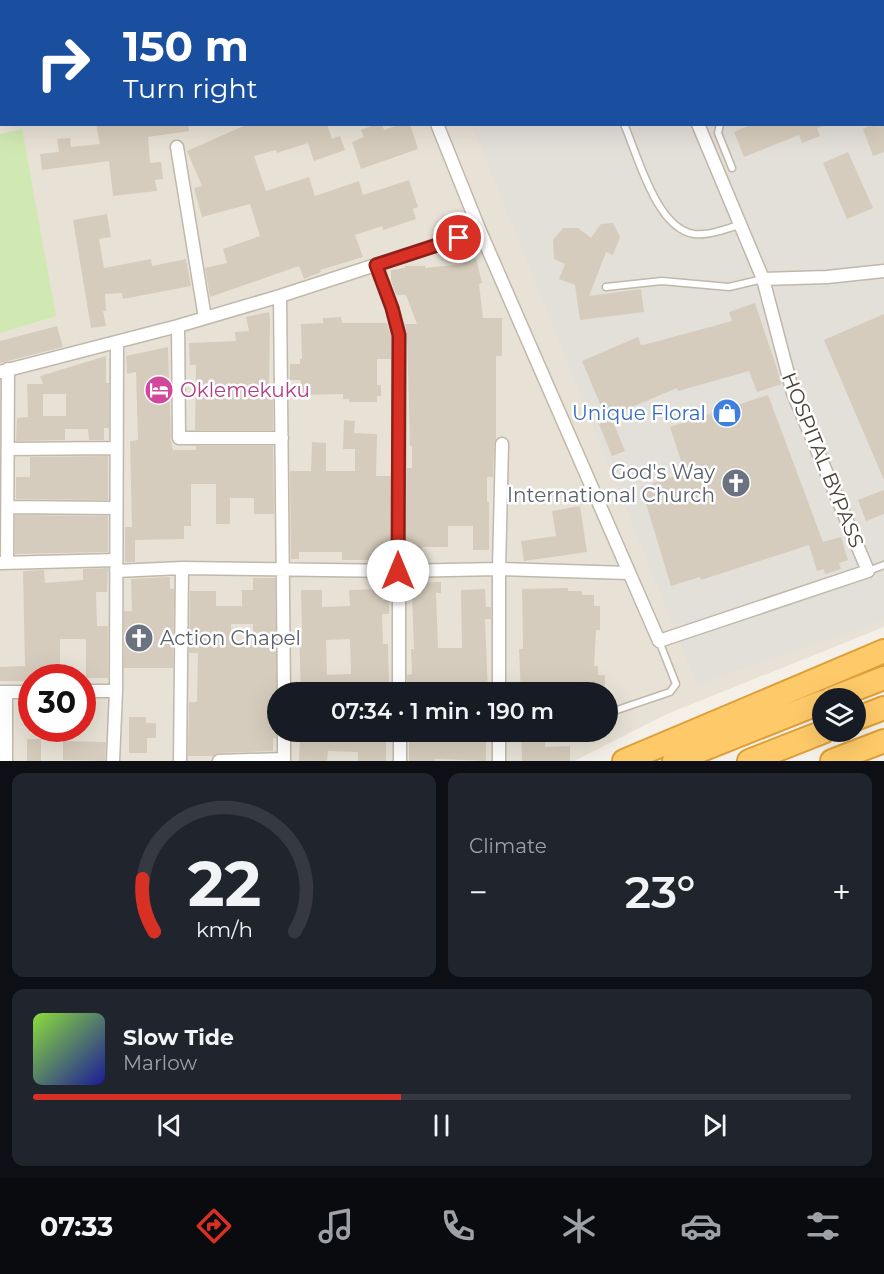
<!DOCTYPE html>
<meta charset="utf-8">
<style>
:root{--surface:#171b24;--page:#20242c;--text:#f1f3f6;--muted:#9ea1a6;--line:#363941;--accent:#d93025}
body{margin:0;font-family:Montserrat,sans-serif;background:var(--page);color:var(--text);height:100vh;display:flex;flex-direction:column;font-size:22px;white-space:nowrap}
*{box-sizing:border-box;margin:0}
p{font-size:20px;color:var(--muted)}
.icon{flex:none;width:33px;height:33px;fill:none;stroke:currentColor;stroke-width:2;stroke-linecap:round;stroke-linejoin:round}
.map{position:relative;height:761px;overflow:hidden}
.drawer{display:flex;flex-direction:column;gap:12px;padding:12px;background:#0d0f14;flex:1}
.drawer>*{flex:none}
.top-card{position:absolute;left:0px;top:0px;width:885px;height:126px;box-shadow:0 6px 24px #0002;background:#1a4fa0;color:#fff;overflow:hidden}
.fabs{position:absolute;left:812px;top:688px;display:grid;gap:12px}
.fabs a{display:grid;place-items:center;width:54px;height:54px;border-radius:50%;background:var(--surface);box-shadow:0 6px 24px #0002;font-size:30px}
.speed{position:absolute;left:18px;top:664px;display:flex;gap:12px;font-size:30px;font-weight:700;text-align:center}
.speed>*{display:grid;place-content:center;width:78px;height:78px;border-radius:50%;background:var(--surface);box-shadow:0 6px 24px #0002;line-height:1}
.speed .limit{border:9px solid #d22;background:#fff;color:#111}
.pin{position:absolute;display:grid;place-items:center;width:51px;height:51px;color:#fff;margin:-26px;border:3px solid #fff;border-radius:50%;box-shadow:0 2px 6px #0007}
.me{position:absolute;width:66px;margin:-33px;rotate:0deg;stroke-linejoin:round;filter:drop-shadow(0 0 4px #0008)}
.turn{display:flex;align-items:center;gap:21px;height:126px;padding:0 24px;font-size:27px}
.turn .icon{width:78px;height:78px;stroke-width:2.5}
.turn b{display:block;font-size:42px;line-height:51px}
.big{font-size:45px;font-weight:600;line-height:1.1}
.drawer .tile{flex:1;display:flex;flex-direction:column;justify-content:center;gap:9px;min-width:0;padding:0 21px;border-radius:12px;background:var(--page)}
.drawer .dial{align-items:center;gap:0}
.dial svg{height:156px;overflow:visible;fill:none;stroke:var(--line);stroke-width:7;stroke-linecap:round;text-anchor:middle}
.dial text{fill:var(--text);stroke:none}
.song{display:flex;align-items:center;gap:18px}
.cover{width:72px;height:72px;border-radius:9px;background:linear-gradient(135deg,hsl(90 70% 55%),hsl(240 70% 35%))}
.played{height:6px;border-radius:3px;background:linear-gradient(90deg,var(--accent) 45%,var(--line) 45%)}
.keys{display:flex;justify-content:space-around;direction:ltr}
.heat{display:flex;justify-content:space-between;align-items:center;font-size:33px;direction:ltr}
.drawer .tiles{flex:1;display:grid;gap:12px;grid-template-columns:1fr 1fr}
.tile:last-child{grid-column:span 2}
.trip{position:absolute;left:267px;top:682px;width:351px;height:60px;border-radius:30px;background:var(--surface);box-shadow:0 6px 24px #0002;font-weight:600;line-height:60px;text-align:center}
.menu{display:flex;height:96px;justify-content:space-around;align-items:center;background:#090b0e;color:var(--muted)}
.menu .icon{width:42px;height:42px}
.menu .active{color:var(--accent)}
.menu b{font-size:27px;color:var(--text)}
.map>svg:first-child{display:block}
</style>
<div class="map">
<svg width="884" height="761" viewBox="0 0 884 761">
<rect width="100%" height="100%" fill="#f4f0e8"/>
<path fill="#e8e2d6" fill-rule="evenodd" d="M0,0H884V627L667,714L574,761H0ZM2,2H884V124H2ZM32,678H82V729H32ZM278,693H608V732H278Z"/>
<path fill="#e3dfd9" d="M422,0H884V620L697,685L472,125L884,124V2Z"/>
<path fill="#d0e8b1" d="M22,129L56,316L0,333V134Z"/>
<path fill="#d6ccbd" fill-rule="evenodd" d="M96,124H188L189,131L148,137L150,163L161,162L163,179L155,180L157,191L113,196L109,161L42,170L40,154L59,152L57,139L70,138L71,147L100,144Z
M248,124H327L332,139L340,136L345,150L314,161L308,143L277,153L276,150L254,156L266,191L309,177L315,196L359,181L363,195L409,180L418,207L413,209L416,219L383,230L382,226L355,235L363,257L320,270L321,272L304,279L299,266L210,297L205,268L227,263L223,249L260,236L250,204L202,217L194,188L202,186L187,151Z
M376,124H382L384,130L401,124H410L418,149L361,169L352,142L364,137L361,130Z
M753,124H825V125L817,128L820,136L802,143L799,135L744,157L734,132Z
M874,124H884V152L873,156L863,129Z
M848,152L873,208L847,219L823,163Z
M107,214L111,237L99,239L104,268L151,259L152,266L186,259L191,286L123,299L122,293L105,294L106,311H103L106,326L91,328L73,220Z
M613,223L620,237L613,255L606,252L589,296L641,289L644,312L580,320L575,285L559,279L565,264L554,259L553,240L563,228H578L591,238L601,224Z
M476,258L482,283L479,284L483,318H502V356H496V439L494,444L493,477H487V502H489V550H473V526H448V547H422V554H407V468H412V446H410L407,335L405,324H417L406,295H396L391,281V270L405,268V266H425V268L463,264V261Z
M755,303L782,384L757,392L749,371L678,391L677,388L606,418L582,361L638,337L641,345L647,344L732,321L729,312Z
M269,312L270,319L269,393H273V430H195L196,365H190L189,343L236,341L235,332L249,331L246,317Z
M884,314V480L824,340Z
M341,317L342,323H387L391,336V359H377V385H381V396H377V402H349V399H343V394L301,395V380H290V364H300V359H302L301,324L323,323V318Z
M57,326L63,347L0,363V341Z
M168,347L171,440L173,450H196V446H273L274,514H254V498H230V524H216V484H191V526H184V539L135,540V562H125V527H132L130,441L138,440L136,372L127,374L126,356Z
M106,356V383H109V428H104V440H89L88,429H65V440L16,441L17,418L28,417L27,384H43L40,376ZM43,394H66V416H43Z
M768,395L823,542L841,537L848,560L839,563L841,569L825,574L824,569L817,571L809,545L701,580L700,577L671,586L641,487L685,473L670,427Z
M612,419L625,451L612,456L599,424Z
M344,420L355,421L354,433L377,434L376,476H391V552H378V560H342V552H299V559H291L290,471H311L312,442L326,443V471H355V449H343Z
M108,456V500L16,499V477H30V457Z
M884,490V514L866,521L858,500Z
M580,506L587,552L524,561L521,541L556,536L552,511Z
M15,515L108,516V552L15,554Z
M108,568L107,592H96L97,626H108V678H86V639H60V666H48V678H32V681H0V667L25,666L23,571L44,570L45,583L83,580V569Z
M170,577V589H174L173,668H124V611H132L131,579Z
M253,578H275L278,727L276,738H273V751L219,753L213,756H188L189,702H197L198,653H189L190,591H216V606H242V590H253ZM231,624H253V645H231Z
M441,582V593H436L438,648H462L461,590L485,589L486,607H491V619H485L488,693H407V675L412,674L411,649H414L412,594H409L408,583Z
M568,588V591H582V595H594V606H600V630H596L594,666H598V675H605V686H596V693H521L519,649H523L522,589Z
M381,589L382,600H389V614H382L383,644H388L389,684H380V693H301L299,630H302L301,590H322V607L350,606L349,590ZM350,639L351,674L327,675L326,640Z
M129,717H146V723H156V738H147V753H129Z
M309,732H386V761H358V752L328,751L327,761H299L300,738H309Z
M409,732H486V761L435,759V761H409Z
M521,732H545V747L570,746V761H522Z
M27,739H41V761H27Z
M63,741L106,742L105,761L63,760Z"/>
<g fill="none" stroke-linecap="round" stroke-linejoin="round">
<g stroke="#c0b8aa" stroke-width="9">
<path id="lane" d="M758,0L759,2
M804,0V2
M624,124C638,156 656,228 694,234C709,236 725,229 739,225
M720,124L718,133L732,168
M606,287L662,281L729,287L763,279
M868,571L884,565
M614,711L670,692L676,684L659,641"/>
</g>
<g stroke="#c0b8aa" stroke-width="15">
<path id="street" d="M386,0L387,2
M648,0V2
M305,2L310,0
M0,91H2
M437,124L480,231L659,641L868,571L793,393L763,279L698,124
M177,147L205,318
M376,265L392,308L399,335V693
M763,279L827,277L884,271
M280,296L284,693
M178,326L179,438H282
M0,372L178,326L280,296L480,231
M8,449L116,448
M8,507L116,508
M1,563L116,560
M7,563L8,369
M116,571L182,568L398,571L499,569L628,573
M82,691H116
M0,692H32
M6,692V761
M499,693V569L502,444
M284,732V761
M400,732V761
M499,732V761
M113,761L116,691L117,342
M180,761L182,568
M219,761L284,759"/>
</g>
<g stroke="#de9e38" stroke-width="26">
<path id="highway" d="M830,699L884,678
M855,719L884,708
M624,761L884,651
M674,761L822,702
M749,761L823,732
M832,761L884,741"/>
</g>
<use href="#lane" stroke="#fff" stroke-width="6"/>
<use href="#street" stroke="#fff" stroke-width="12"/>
<use href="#highway" stroke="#feca69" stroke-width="22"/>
</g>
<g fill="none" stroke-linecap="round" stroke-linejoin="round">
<g stroke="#8d1f18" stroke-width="15">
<path id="route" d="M398,571L399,335L392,308L376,265L459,238"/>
</g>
<use href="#route" stroke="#d93025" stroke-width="10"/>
</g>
<defs>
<g id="hotel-disc" transform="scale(1.5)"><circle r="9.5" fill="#d1479c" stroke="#fff"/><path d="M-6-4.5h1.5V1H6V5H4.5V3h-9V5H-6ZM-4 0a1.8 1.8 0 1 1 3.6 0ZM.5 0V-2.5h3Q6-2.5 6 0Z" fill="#fff"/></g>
<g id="shop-disc" transform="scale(1.5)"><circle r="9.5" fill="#3f7fe0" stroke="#fff"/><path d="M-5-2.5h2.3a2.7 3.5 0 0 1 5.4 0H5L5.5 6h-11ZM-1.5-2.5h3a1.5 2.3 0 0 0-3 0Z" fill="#fff"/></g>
<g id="church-disc" transform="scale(1.5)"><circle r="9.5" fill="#6b7280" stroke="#fff"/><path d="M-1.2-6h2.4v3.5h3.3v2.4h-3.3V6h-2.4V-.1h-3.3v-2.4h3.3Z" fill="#fff"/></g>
</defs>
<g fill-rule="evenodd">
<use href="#hotel-disc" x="159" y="390"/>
<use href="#shop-disc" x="727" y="413"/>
<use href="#church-disc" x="736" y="483"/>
<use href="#church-disc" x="139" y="638"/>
</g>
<g text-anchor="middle" stroke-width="5" stroke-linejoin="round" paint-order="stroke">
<g font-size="20" fill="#b23c85" stroke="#fff" text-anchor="start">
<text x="180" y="397">Oklemekuku</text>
</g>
<g font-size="20" fill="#366cbe" stroke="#fff" text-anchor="end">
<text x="706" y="420">Unique Floral</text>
</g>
<g font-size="20" fill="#474136" stroke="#fff">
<text transform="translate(823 460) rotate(68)" y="7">HOSPITAL BYPASS</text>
</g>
<g font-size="20" fill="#5b616d" stroke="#fff" text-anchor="end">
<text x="715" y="479">God's Way<tspan x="715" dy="23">International Church</tspan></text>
<text x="160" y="645" text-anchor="start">Action Chapel</text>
</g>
</g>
</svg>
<div class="fabs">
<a><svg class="icon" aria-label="layers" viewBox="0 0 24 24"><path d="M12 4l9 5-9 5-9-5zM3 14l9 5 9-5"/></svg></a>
</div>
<div class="speed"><div class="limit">30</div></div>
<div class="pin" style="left:459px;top:238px;background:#d93025"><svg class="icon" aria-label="arrive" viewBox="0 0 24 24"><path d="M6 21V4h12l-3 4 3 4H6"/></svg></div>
<svg class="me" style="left:398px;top:571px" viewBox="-20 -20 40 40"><circle r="19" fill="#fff"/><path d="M0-13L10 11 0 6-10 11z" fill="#d93025"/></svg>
<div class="trip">07:34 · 1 min · 190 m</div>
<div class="top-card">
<div class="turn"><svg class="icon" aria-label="right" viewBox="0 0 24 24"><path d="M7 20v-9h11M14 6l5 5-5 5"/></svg><div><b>150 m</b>Turn right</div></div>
</div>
</div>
<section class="drawer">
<div class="tiles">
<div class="tile dial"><svg viewBox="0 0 100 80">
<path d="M14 69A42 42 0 1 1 86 69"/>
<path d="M14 69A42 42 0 0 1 8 42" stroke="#d93025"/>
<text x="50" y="56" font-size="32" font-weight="700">22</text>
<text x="50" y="72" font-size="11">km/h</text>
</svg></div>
<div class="tile"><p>Climate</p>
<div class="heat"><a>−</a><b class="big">23°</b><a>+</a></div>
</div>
<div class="tile">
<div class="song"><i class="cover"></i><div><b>Slow Tide</b><p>Marlow</p></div></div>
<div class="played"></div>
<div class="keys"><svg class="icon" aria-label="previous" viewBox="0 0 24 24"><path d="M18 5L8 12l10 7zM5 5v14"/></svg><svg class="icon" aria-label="pause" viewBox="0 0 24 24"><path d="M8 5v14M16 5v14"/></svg><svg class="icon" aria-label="next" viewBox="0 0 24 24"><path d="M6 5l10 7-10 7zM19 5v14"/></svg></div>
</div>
</div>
</section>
<nav class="menu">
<b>07:33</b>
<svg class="icon active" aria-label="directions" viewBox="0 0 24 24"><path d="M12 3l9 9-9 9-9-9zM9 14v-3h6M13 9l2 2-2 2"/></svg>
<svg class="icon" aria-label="music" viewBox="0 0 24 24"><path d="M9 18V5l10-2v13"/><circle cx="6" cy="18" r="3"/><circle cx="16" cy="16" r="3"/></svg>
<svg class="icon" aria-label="phone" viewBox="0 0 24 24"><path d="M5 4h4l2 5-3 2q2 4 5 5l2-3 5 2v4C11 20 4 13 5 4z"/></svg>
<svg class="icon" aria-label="climate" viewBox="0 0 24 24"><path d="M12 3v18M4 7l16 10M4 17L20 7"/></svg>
<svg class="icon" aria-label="car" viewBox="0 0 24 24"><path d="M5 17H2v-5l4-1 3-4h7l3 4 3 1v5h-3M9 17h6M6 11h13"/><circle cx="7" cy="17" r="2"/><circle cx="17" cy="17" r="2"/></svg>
<svg class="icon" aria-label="filters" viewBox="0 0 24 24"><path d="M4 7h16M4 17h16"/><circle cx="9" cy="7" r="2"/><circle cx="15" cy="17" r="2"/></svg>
</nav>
